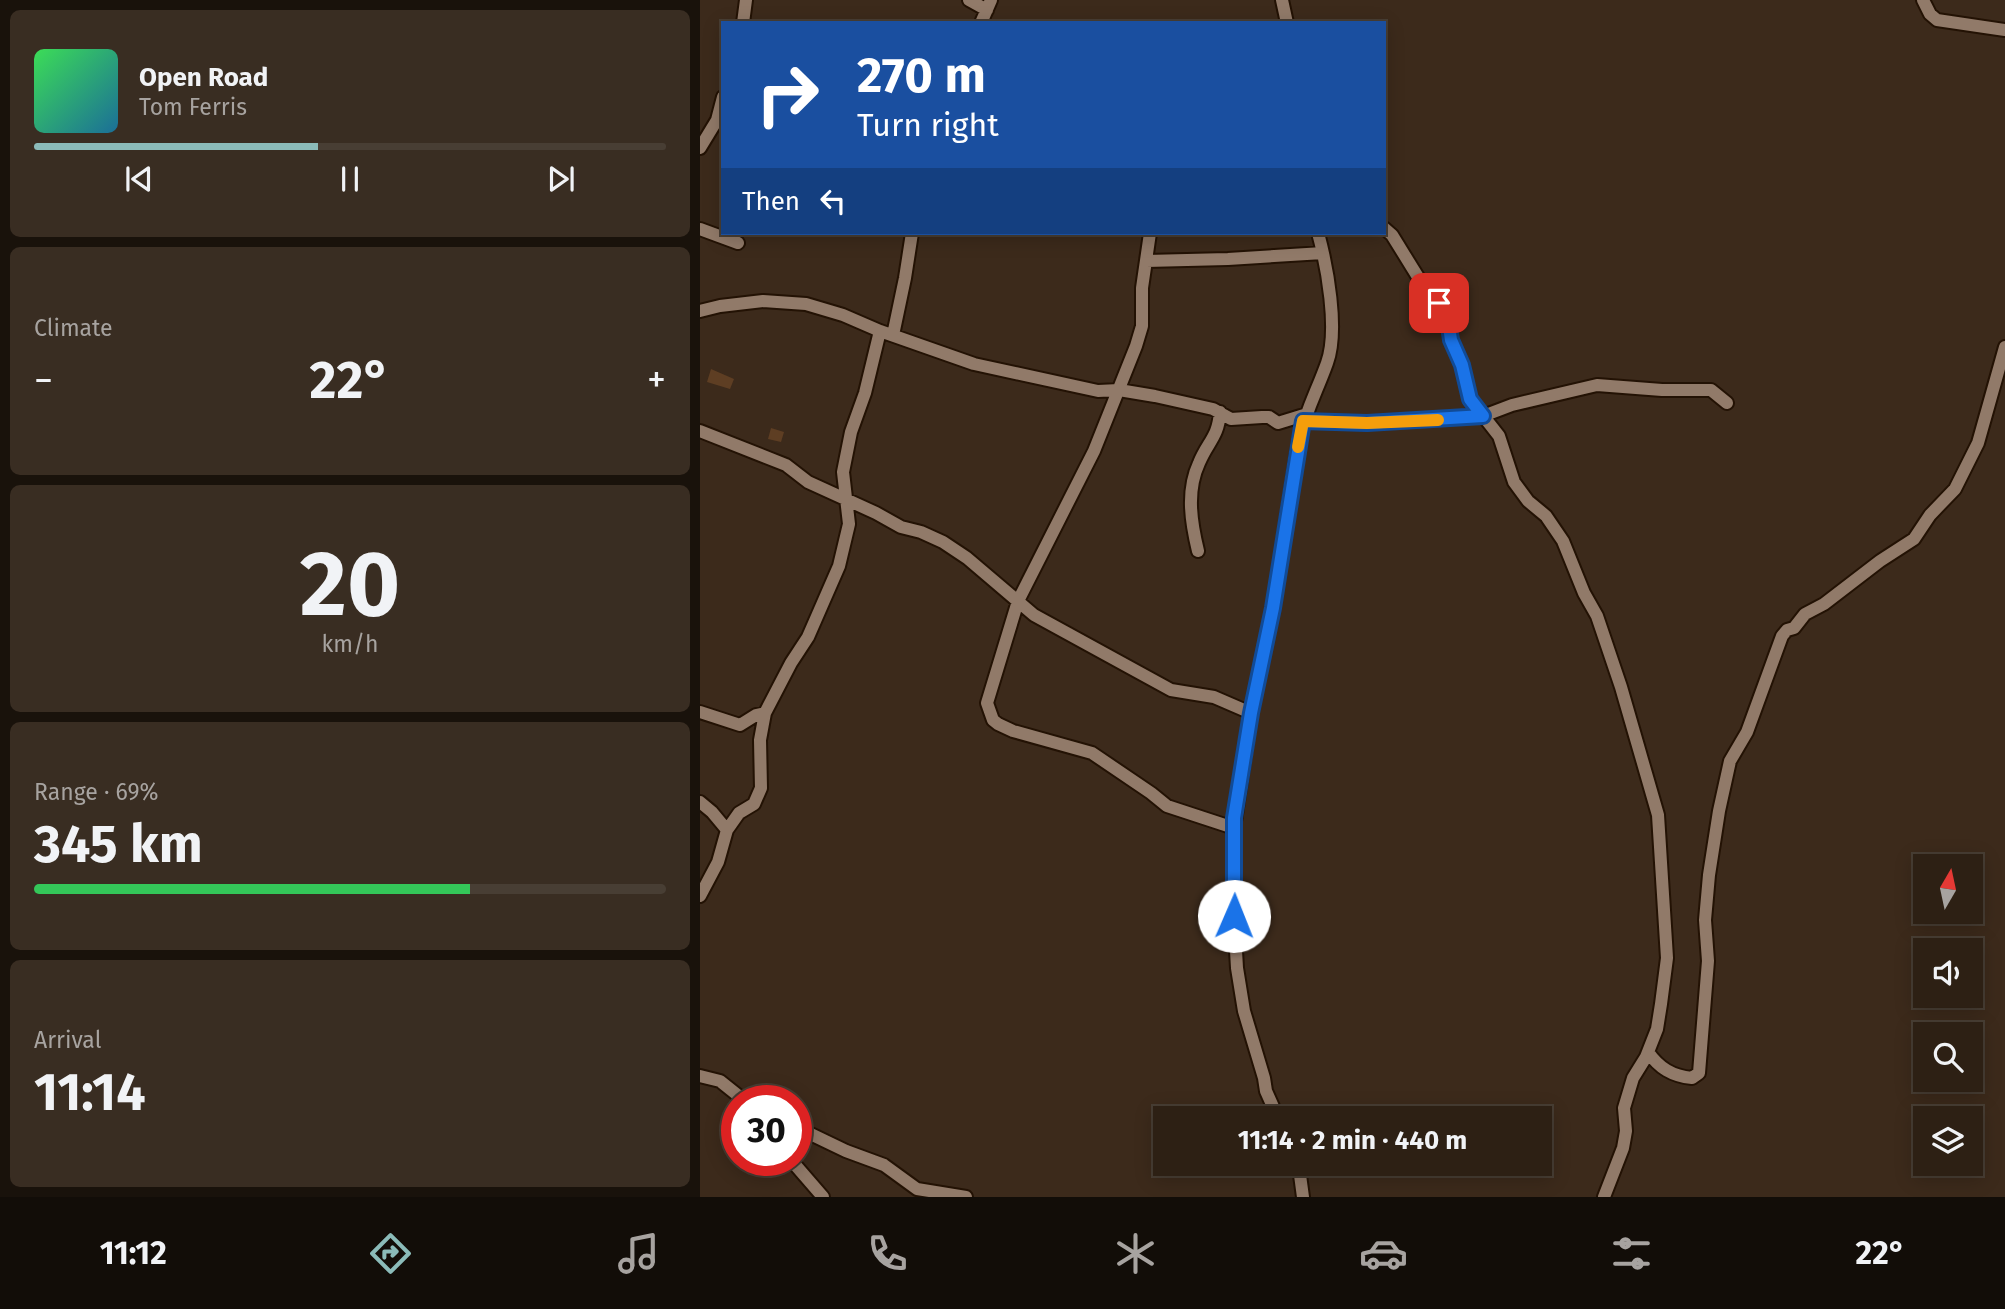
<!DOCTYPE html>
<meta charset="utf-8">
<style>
:root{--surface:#2d2014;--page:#392d22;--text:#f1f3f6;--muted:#a7a3a0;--line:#483e34;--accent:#8bbbb9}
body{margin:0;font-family:"Fira Sans",sans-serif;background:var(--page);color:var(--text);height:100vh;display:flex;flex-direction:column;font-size:26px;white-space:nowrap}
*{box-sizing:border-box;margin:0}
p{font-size:23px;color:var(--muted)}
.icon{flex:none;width:38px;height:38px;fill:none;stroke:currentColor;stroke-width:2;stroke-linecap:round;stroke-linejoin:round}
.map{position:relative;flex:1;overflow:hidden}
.side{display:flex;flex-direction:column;gap:10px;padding:10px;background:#19120b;width:700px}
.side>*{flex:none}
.guide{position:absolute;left:21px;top:21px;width:665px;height:214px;border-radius:0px;box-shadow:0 4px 18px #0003,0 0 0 2px var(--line);background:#1a4fa0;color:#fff;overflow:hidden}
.needle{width:46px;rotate:9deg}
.fabs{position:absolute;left:1213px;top:854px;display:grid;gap:14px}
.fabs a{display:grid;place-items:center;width:70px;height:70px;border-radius:0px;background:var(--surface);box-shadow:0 4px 18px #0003,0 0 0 2px var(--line);font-size:35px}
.speed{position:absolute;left:21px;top:1085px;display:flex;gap:14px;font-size:35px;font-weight:700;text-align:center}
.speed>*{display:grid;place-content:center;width:91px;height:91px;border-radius:50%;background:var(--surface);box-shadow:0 4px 18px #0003,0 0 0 2px var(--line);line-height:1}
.speed .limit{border:10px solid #d22;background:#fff;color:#111}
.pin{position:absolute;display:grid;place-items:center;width:60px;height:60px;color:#fff;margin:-30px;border-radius:14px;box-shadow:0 4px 10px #0006}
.me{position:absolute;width:77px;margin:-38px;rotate:1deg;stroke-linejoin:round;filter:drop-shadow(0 0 5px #0008)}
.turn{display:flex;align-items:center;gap:24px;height:147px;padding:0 21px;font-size:32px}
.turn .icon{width:91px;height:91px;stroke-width:2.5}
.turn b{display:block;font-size:49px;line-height:60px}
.then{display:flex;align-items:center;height:66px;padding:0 21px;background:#0003;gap:14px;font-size:26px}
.big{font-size:52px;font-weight:700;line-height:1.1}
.side .card{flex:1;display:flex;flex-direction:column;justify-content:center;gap:10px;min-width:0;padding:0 24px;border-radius:10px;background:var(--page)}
.side .dial{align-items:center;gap:0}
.dial b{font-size:91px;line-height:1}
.song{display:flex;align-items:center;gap:21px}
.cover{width:84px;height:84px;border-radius:10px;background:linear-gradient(135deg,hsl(130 70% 55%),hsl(200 70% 35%))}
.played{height:7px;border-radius:4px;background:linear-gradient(90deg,var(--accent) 45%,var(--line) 45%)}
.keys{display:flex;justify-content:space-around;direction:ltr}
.heat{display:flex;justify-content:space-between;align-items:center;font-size:38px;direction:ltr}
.charge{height:10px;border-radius:5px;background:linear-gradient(90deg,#34c759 69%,var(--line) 0)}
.trip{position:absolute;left:453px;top:1106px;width:399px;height:70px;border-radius:0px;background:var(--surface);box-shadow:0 4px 18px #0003,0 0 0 2px var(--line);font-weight:700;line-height:70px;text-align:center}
.menu{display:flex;height:112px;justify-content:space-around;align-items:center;background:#120d08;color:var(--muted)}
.menu .icon{width:49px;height:49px}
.menu .selected{color:var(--accent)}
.menu b{font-size:32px;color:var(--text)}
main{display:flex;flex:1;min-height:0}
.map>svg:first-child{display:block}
</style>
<main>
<section class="side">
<div class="card">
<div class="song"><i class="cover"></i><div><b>Open Road</b><p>Tom Ferris</p></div></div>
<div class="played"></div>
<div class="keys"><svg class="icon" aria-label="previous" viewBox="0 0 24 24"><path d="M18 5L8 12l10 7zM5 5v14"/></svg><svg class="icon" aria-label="pause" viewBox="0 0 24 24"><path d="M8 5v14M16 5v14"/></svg><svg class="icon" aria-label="next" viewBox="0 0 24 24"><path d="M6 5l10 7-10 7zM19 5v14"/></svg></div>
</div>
<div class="card"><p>Climate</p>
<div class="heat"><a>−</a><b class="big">22°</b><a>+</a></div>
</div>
<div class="card dial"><b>20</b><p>km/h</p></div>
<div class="card"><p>Range · 69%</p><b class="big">345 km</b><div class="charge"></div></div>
<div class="card"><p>Arrival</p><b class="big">11:14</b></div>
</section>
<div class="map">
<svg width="1305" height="1197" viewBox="0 0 1305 1197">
<rect width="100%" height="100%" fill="#3c2a1b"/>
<path fill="#5e3e23" d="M11,369L34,379L30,389L7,382Z
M71,428L84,432L81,442L68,439Z"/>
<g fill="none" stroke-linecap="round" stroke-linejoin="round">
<g stroke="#231204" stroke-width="16">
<path id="street" d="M269,0L287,10
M582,0L587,23
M1223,0L1230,14L1237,20L1305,30
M43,23L46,0
M281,23L291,0
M0,148L17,120L23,97
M684,228L692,235L726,290L746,310L751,340L762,365L770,399L799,436L814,482L828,501L846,516L863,541L884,593L897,616L921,687L958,815L967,958L961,1004L957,1029L946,1057L933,1078L924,1108L926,1131L923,1148L904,1197
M0,229L38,243
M450,233L442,288V326L436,346L394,451L318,601L287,703L293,720L298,724L313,731L392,753L451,793L467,806L534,828
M446,261L528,259L623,253
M0,311L20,306L63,301L106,304L143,315L180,331L274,364L398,391L419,390L455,396L513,409L531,419L562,417H569L578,423L604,415
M193,335L205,278L212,233
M603,421L667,423L783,416L812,405L897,385L962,390H1011L1027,403
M0,431L86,465L108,482L176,513L201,527L221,532L243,542L267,558L334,615L471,690L514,697L551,713
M498,551C491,522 486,491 499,463C508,441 518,438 520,412
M0,712L40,725L56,715L65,713
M0,802L12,812L27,830
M0,896L18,862L27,830L39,813L54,804L61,788L60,740L65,713L91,663L108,637L139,566L149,524L143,472L151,432L165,393L180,331
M948,1052C959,1068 972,1076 992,1078L999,1073L1008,961L1005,920L1009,875L1019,811L1030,761L1047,732L1082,636L1087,630L1094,628L1105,614L1124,604L1180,561L1214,539L1230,515L1255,489L1278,443L1305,347
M0,1076L20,1081L45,1101
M578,1118L566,1091L564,1078L544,1011L537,968L534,916V828L551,713L573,608L599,440C606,410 617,391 627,363C639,330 627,266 618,233
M96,1127L146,1151L184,1165L217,1189L266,1197
M91,1160L123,1197
M594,1164L600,1175L603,1197"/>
</g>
<use href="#street" stroke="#917a69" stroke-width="12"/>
</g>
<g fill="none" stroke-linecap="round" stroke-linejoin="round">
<g stroke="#114b97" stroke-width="18">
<path id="route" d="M534,916V818L551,713L573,608L603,421L667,423L783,416L770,399L762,365L751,340L747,313L739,303"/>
</g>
<use href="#route" stroke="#1a73e8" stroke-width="12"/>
<path stroke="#f59e0b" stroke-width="12" d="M598,447L603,421L667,423L738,420"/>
</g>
</svg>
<div class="fabs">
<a><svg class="needle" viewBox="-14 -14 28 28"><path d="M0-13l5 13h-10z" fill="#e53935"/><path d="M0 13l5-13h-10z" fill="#a7a3a0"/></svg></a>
<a><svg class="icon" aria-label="sound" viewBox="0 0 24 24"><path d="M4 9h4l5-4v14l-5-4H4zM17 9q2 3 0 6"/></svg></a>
<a><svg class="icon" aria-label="search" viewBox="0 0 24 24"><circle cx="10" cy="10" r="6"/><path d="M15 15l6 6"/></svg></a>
<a><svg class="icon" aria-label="layers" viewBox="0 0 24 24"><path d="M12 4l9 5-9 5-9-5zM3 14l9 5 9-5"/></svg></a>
</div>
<div class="speed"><div class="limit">30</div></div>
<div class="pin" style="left:739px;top:303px;background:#d93025"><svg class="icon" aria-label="arrive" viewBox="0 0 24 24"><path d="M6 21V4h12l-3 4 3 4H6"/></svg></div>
<svg class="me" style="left:534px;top:916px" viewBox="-20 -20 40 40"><circle r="19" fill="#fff"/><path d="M0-13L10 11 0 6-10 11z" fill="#1a73e8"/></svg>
<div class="trip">11:14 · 2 min · 440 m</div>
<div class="guide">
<div class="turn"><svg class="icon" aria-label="right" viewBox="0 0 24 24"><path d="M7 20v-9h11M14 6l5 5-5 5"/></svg><div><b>270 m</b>Turn right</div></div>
<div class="then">Then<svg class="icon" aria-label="left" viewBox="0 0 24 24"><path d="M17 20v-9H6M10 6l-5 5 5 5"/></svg></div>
</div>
</div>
</main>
<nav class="menu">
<b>11:12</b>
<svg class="icon selected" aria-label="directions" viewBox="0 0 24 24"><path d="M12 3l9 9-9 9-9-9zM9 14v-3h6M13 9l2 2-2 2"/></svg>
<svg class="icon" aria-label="music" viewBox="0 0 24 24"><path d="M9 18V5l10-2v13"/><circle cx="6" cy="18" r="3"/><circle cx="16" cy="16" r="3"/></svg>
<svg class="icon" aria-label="phone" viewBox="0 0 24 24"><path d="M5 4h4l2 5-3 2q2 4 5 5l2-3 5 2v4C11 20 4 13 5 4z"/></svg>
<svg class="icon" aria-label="climate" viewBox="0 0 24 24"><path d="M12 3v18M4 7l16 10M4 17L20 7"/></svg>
<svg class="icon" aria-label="car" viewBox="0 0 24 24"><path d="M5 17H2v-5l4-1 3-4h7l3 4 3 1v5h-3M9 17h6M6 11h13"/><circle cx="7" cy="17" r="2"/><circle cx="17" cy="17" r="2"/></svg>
<svg class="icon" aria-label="filters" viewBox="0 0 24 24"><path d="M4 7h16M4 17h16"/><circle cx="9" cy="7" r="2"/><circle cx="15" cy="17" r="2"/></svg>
<b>22°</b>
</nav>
